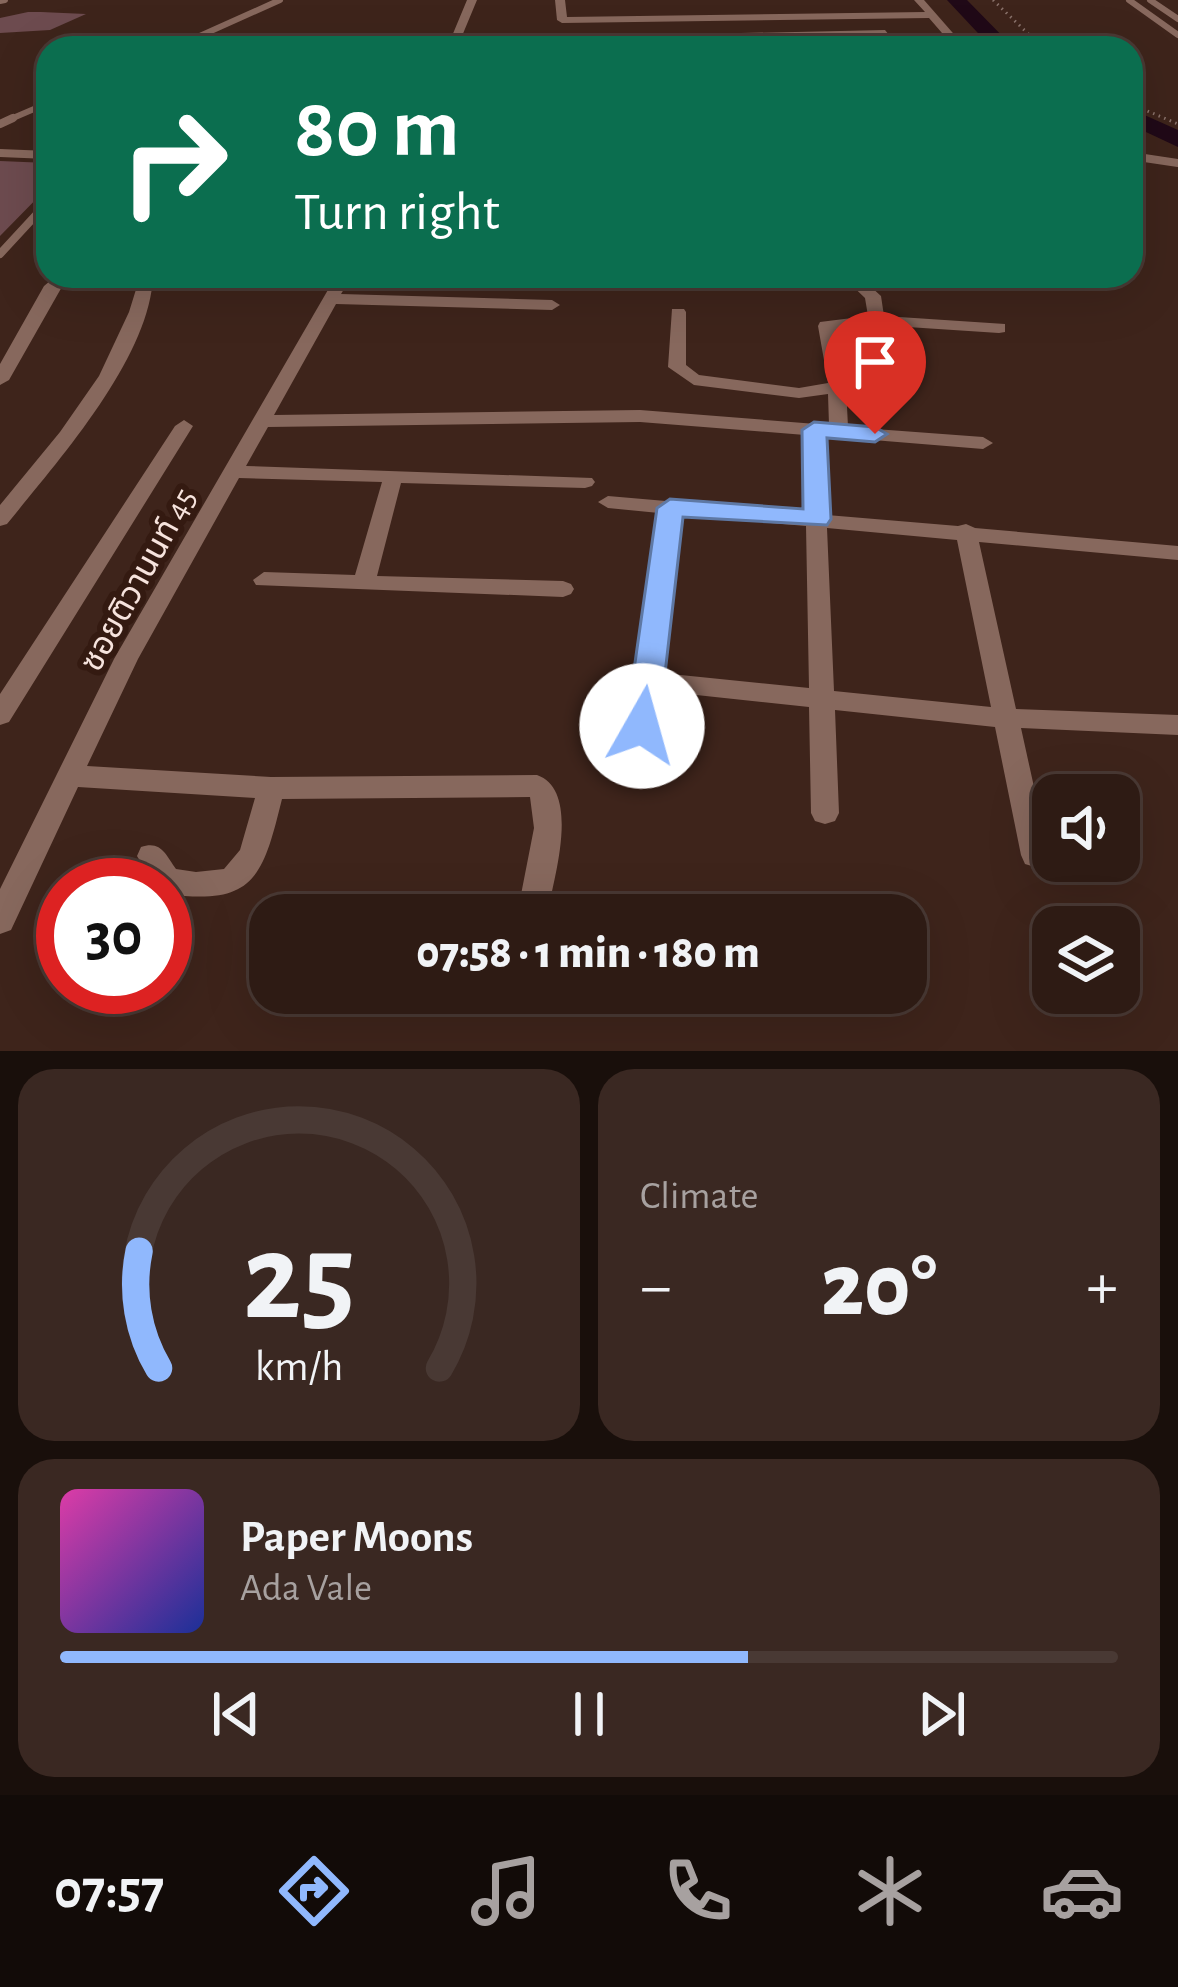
<!DOCTYPE html>
<meta charset="utf-8">
<style>
:root{--surface:#2e1b14;--page:#3a2822;--text:#f1f3f6;--muted:#a7a1a0;--line:#493934;--accent:#90b8fd}
body{margin:0;font-family:"Alegreya Sans","Noto Sans Thai",sans-serif;background:var(--page);color:var(--text);height:100vh;display:flex;flex-direction:column;font-size:45px;white-space:nowrap}
*{box-sizing:border-box;margin:0}
p{font-size:39px;color:var(--muted)}
.icon{flex:none;width:66px;height:66px;fill:none;stroke:currentColor;stroke-width:2;stroke-linecap:round;stroke-linejoin:round}
.map{position:relative;height:1051px;overflow:hidden}
.drawer{display:flex;flex-direction:column;gap:18px;padding:18px;background:#190f0b;flex:1}
.drawer>*{flex:none}
.hud{position:absolute;left:36px;top:36px;width:1107px;height:252px;border-radius:36px;box-shadow:0 12px 48px #0002,0 0 0 3px var(--line);background:#0b6e4f;color:#fff;overflow:hidden}
.fabs{position:absolute;left:1032px;top:774px;display:grid;gap:24px}
.fabs a{display:grid;place-items:center;width:108px;height:108px;border-radius:24px;background:var(--surface);box-shadow:0 12px 48px #0002,0 0 0 3px var(--line);font-size:60px}
.speed{position:absolute;left:36px;top:858px;display:flex;gap:24px;font-size:60px;font-weight:700;text-align:center}
.speed>*{display:grid;place-content:center;width:156px;height:156px;border-radius:50%;background:var(--surface);box-shadow:0 12px 48px #0002,0 0 0 3px var(--line);line-height:1}
.speed .limit{border:18px solid #d22;background:#fff;color:#111}
.pin{position:absolute;display:grid;place-items:center;width:102px;height:102px;color:#fff;margin:-123px -51px;border-radius:50% 50% 50% 0;rotate:-45deg;box-shadow:0 0 12px #0007}
.pin .icon{rotate:45deg}
.me{position:absolute;width:132px;margin:-66px;rotate:7deg;stroke-linejoin:round;filter:drop-shadow(0 0 9px #0008)}
.turn{display:flex;align-items:center;gap:42px;height:252px;padding:0 60px;font-size:54px}
.turn .icon{width:156px;height:156px;stroke-width:2.5}
.turn b{display:block;font-size:84px;line-height:102px}
.big{font-size:90px;font-weight:800;line-height:1.1}
.drawer .widget{flex:1;display:flex;flex-direction:column;justify-content:center;gap:18px;min-width:0;padding:0 42px;border-radius:36px;background:var(--page)}
.drawer .dial{align-items:center;gap:0}
.dial svg{height:312px;overflow:visible;fill:none;stroke:var(--line);stroke-width:7;stroke-linecap:round;text-anchor:middle}
.dial text{fill:var(--text);stroke:none}
.song{display:flex;align-items:center;gap:36px}
.cover{width:144px;height:144px;border-radius:18px;background:linear-gradient(135deg,hsl(320 70% 55%),hsl(230 70% 35%))}
.played{height:12px;border-radius:6px;background:linear-gradient(90deg,var(--accent) 65%,var(--line) 65%)}
.keys{display:flex;justify-content:space-around;direction:ltr}
.heat{display:flex;justify-content:space-between;align-items:center;font-size:66px;direction:ltr}
.drawer .tiles{flex:1;display:grid;gap:18px;grid-template-columns:1fr 1fr}
.widget:last-child{grid-column:span 2}
.trip{position:absolute;left:249px;top:894px;width:678px;height:120px;border-radius:36px;background:var(--surface);box-shadow:0 12px 48px #0002,0 0 0 3px var(--line);font-weight:800;line-height:120px;text-align:center}
.tab-bar{display:flex;height:192px;justify-content:space-around;align-items:center;background:#120b08;color:var(--muted)}
.tab-bar .icon{width:84px;height:84px}
.tab-bar .current{color:var(--accent)}
.tab-bar b{font-size:54px;color:var(--text)}
.map>svg:first-child{display:block}
</style>
<div class="map">
<svg width="1178" height="1051" viewBox="0 0 1178 1051">
<rect width="100%" height="100%" fill="#3e241b"/>
<g fill="none" stroke-linecap="round" stroke-linejoin="round">
<path fill="#200917" fill-rule="evenodd" d="M947,0H967L1014,48H992Z
M1131,109L1178,130V147L1131,125Z"/>
</g>
<path fill="#6d4b4f" d="M28,12H41L86,14L50,30L0,33V18Z
M0,161L48,163V187L0,236Z"/>
<g fill="none" stroke-linecap="round" stroke-linejoin="round">
<path stroke="#8a726b" stroke-width="3" stroke-dasharray="1.5 4.5" stroke-linecap="butt" d="M993,0L1043,48
M1131,104L1178,124"/>
<path stroke="#87685d" stroke-width="6" d="M1129,0L1178,35
M1150,0L1178,19
M0,1L5,0
M173,48L280,0
M6,121L48,103"/>
<path stroke="#87685d" stroke-width="8" d="M0,124L13,118
M0,153L48,155
M1131,156L1178,163
M0,254L48,202"/>
<path fill="#87685d" fill-rule="evenodd" d="M467,0H477L457,48H447Z
M555,0H565L567,17L925,12L914,0H924L966,48H955L929,18L562,23L557,20Z
M885,30L889,35L514,44L509,48H498L511,38Z
M153,276C150,358 58,461 7,524L0,526V505L60,432L99,376L129,312L138,283L63,285L9,380L0,385V364L44,286L56,276Z
M336,276H352L341,294L552,300L560,305L552,310L336,304L274,415L640,410L829,425L828,394L799,398L694,385L668,367L672,309H684L686,312V365L699,375L799,388L828,383L818,326L820,322L868,316L865,298L842,276H859L881,296L884,316L1005,324V332L999,333L877,325L835,330L845,365L848,427L983,437L993,443L983,449L824,436L827,515L958,526L966,524L975,528L1178,546V560L979,542L1016,709L1178,715V735L1021,728L1049,855L1045,864L1035,867L1025,864L1021,855L995,727L835,710L839,813L835,821L825,824L815,821L811,813L809,707L659,691L649,771L645,779L636,782L627,779L623,771L659,513L608,508L598,502L608,496L806,513L805,435L640,422L268,427L246,466L592,478L595,482L592,486L585,488L401,483L377,576L563,581L571,584L574,589L571,594L563,597L256,585L253,580L264,572L355,575L382,482L239,478L138,659L87,766L271,777L537,775C582,791 553,881 547,915H517L534,828L530,797L282,799C263,876 255,906 167,894L165,885H154L137,856L141,847C161,840 166,855 176,869L196,872L224,869L240,850L255,798L78,787L11,930L0,934V889L114,659ZM679,515L806,526L809,688L661,673ZM827,528L957,540L991,707L834,691Z
M184,420L193,426L9,722L0,725V694L175,426Z
M501,993H533L528,1009L517,1013L506,1009Z"/>
</g>
<path fill="#90b8fd" stroke="#5e78a4" stroke-width="3" d="M814,422L875,427L887,434L875,442L827,438L831,519L827,525L683,517L659,726L654,735L642,739L631,735L626,726L657,508L670,499L803,509L802,430Z"/>
<g text-anchor="middle" stroke-width="12" stroke-linejoin="round" paint-order="stroke">
<g font-size="33" fill="#f6e3dd" stroke="#341a11">
<text transform="translate(137 579) rotate(-61)" y="12">ซอยติวานนท์ 45</text>
</g>
</g>
</svg>
<div class="fabs">
<a><svg class="icon" aria-label="sound" viewBox="0 0 24 24"><path d="M4 9h4l5-4v14l-5-4H4zM17 9q2 3 0 6"/></svg></a>
<a><svg class="icon" aria-label="layers" viewBox="0 0 24 24"><path d="M12 4l9 5-9 5-9-5zM3 14l9 5 9-5"/></svg></a>
</div>
<div class="speed"><div class="limit">30</div></div>
<div class="pin" style="left:875px;top:434px;background:#d93025"><svg class="icon" aria-label="arrive" viewBox="0 0 24 24"><path d="M6 21V4h12l-3 4 3 4H6"/></svg></div>
<svg class="me" style="left:642px;top:726px" viewBox="-20 -20 40 40"><circle r="19" fill="#fff"/><path d="M0-13L10 11 0 6-10 11z" fill="#90b8fd"/></svg>
<div class="trip">07:58 · 1 min · 180 m</div>
<div class="hud">
<div class="turn"><svg class="icon" aria-label="right" viewBox="0 0 24 24"><path d="M7 20v-9h11M14 6l5 5-5 5"/></svg><div><b>80 m</b>Turn right</div></div>
</div>
</div>
<section class="drawer">
<div class="tiles">
<div class="widget dial"><svg viewBox="0 0 100 80">
<path d="M14 69A42 42 0 1 1 86 69"/>
<path d="M14 69A42 42 0 0 1 9 39" stroke="#90b8fd"/>
<text x="50" y="56" font-size="32" font-weight="700">25</text>
<text x="50" y="72" font-size="11">km/h</text>
</svg></div>
<div class="widget"><p>Climate</p>
<div class="heat"><a>−</a><b class="big">20°</b><a>+</a></div>
</div>
<div class="widget">
<div class="song"><i class="cover"></i><div><b>Paper Moons</b><p>Ada Vale</p></div></div>
<div class="played"></div>
<div class="keys"><svg class="icon" aria-label="previous" viewBox="0 0 24 24"><path d="M18 5L8 12l10 7zM5 5v14"/></svg><svg class="icon" aria-label="pause" viewBox="0 0 24 24"><path d="M8 5v14M16 5v14"/></svg><svg class="icon" aria-label="next" viewBox="0 0 24 24"><path d="M6 5l10 7-10 7zM19 5v14"/></svg></div>
</div>
</div>
</section>
<nav class="tab-bar">
<b>07:57</b>
<svg class="icon current" aria-label="directions" viewBox="0 0 24 24"><path d="M12 3l9 9-9 9-9-9zM9 14v-3h6M13 9l2 2-2 2"/></svg>
<svg class="icon" aria-label="music" viewBox="0 0 24 24"><path d="M9 18V5l10-2v13"/><circle cx="6" cy="18" r="3"/><circle cx="16" cy="16" r="3"/></svg>
<svg class="icon" aria-label="phone" viewBox="0 0 24 24"><path d="M5 4h4l2 5-3 2q2 4 5 5l2-3 5 2v4C11 20 4 13 5 4z"/></svg>
<svg class="icon" aria-label="climate" viewBox="0 0 24 24"><path d="M12 3v18M4 7l16 10M4 17L20 7"/></svg>
<svg class="icon" aria-label="car" viewBox="0 0 24 24"><path d="M5 17H2v-5l4-1 3-4h7l3 4 3 1v5h-3M9 17h6M6 11h13"/><circle cx="7" cy="17" r="2"/><circle cx="17" cy="17" r="2"/></svg>
</nav>
